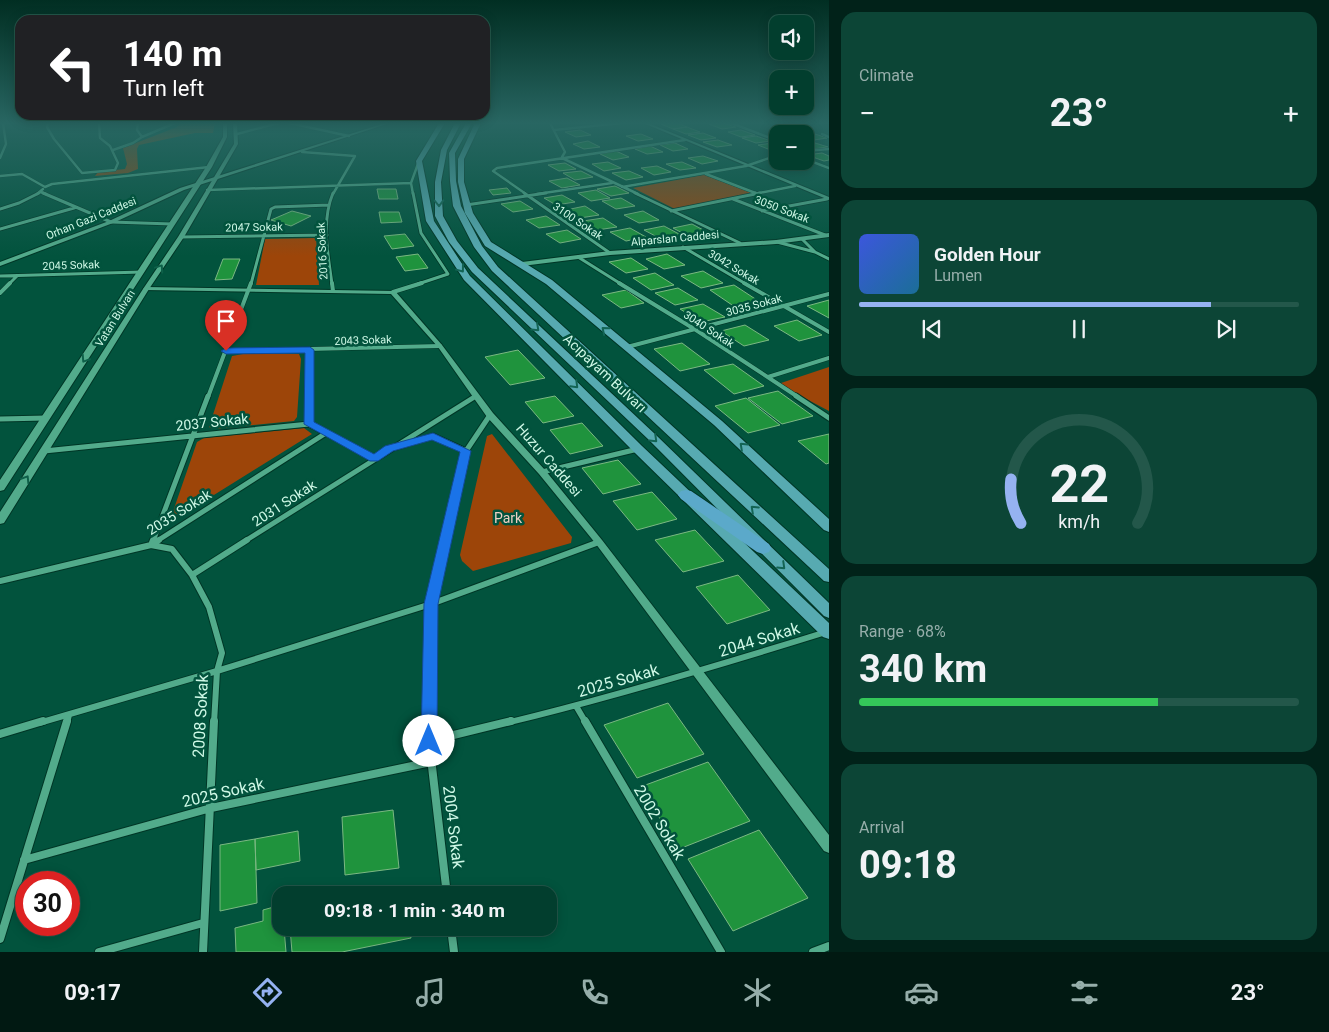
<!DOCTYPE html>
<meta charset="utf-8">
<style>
:root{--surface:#023e2e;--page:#0c4536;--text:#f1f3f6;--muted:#96aeaa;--line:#23574a;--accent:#95b2f1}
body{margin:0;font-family:Roboto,sans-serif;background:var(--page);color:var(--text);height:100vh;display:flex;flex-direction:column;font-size:19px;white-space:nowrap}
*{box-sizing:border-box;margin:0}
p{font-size:16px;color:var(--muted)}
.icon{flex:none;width:28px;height:28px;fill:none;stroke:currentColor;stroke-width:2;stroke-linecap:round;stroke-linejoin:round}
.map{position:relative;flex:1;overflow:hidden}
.sheet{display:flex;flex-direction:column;gap:12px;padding:12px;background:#012219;width:500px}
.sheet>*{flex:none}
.hud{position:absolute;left:15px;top:15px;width:475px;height:105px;border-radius:15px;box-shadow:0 2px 12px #0003,0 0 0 1px var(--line);background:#202124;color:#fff;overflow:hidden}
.tools{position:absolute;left:769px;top:15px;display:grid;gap:10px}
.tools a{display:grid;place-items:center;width:45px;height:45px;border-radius:10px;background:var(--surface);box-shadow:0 2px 12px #0003,0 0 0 1px var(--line);font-size:25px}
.speed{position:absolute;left:15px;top:871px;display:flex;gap:10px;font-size:25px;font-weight:700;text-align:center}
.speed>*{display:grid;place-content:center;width:65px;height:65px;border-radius:50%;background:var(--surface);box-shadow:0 2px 12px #0003,0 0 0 1px var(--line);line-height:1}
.speed .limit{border:8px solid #d22;background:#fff;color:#111}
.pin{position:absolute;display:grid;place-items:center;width:42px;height:42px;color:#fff;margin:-51px -21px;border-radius:50% 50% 50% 0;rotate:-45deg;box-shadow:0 0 5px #0007}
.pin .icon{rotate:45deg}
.me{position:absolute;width:55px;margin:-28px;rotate:0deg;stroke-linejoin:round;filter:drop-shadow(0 0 4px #0008)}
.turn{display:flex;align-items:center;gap:18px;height:105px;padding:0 25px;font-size:22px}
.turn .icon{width:65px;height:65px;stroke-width:2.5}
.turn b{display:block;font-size:35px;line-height:42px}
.big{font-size:38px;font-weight:700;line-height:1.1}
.sheet .card{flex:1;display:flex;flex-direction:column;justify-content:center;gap:8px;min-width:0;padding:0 18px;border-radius:15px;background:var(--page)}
.sheet .dial{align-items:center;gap:0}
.dial svg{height:130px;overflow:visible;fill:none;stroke:var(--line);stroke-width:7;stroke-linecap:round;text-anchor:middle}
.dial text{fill:var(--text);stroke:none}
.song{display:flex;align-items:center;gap:15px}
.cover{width:60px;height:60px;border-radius:8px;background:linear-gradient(135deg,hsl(230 70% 55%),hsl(200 70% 35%))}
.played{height:5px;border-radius:2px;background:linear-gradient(90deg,var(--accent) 80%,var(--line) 80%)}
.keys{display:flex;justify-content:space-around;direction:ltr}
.heat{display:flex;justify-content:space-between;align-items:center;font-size:28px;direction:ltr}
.charge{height:8px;border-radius:4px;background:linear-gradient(90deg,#34c759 68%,var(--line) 0)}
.trip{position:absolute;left:272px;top:886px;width:285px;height:50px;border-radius:15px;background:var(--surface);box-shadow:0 2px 12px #0003,0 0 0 1px var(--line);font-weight:700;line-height:50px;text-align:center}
.menu{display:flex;height:80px;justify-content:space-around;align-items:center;background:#011912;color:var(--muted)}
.menu .icon{width:35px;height:35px}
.menu .selected{color:var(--accent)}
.menu b{font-size:22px;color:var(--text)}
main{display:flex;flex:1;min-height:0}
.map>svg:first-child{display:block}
</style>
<main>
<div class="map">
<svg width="829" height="952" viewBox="0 0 829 952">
<rect width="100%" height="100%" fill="#02533d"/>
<path fill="#9d4509" d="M181,123H215L213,133H195L139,145L137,149L138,169L128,173L95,176L98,172L125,169L127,164L123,148L177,127Z
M704,175L754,194L675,209L633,188Z
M316,238L319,285H256L265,239Z
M243,354H299L301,359L297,417L294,421L213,429L209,427L232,356Z
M829,367V411L778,384Z
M304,428L312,434L169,523L197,442L204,438Z
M492,434L572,537L571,543L473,571L462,561L460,555L487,436Z"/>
<path fill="#1f933d" stroke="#7bb882" d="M677,123L687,127L673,129L661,124Z
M723,123L736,127L722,129L709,124Z
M687,127L700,132L686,134L673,129Z
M580,130L591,135L576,137L565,132Z
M741,130L755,135L741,137L728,132Z
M703,133L716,138L701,140L688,135Z
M812,133L827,138L814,140L805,137L804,134Z
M641,134L653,139L638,141L626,136Z
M756,136L771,141L756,143L742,138Z
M718,140L732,145L717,147L703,142Z
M588,141L600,147L584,149L573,144Z
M812,142L828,147L813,149L805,146V143Z
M675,143L688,149L673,151L660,145Z
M773,143L778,145V150L773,151L758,145Z
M650,146L663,152L647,154L635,149Z
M616,151L629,157L613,160L600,154Z
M822,153L829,156V160L824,161L807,155Z
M703,156L718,161L702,164L688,158Z
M608,162L621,168L604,171L592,164Z
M682,162L696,168L680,170L666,164Z
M565,163L576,169L559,171L548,165Z
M657,166L671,172L654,175L641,168Z
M581,171L593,177L575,180L563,173Z
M629,171L643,177L626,180L612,173Z
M567,178L580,185L562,188L549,181Z
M615,186L629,193L611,196L597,189Z
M507,188L511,193L493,195L489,190Z
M377,189H396L398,199H379Z
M596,190L610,198L591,201L578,193Z
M562,195L575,202L556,205L544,198Z
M621,198L635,206L616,209L602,201Z
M520,201L533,209L513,212L501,204Z
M585,206L599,215L580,218L566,210Z
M292,211L311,216L291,226L271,220Z
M643,211L659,220L639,223L624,215Z
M379,212H399L402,222L381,223Z
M546,216L560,225L539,228L526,220Z
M603,218L617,227L597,230L583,221Z
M692,224L709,233L690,237L673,228Z
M664,226L681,235L661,239L644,230Z
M630,228L646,237L626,241L610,232Z
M567,230L581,239L560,243L546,234Z
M405,234L414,246L392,249L384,236Z
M418,254L428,268L405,271L396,257Z
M667,254L685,265L664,269L646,259Z
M631,258L648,269L626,273L609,262Z
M223,259H240L232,279L215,280Z
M703,271L723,283L701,288L681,276Z
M655,273L674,285L651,290L633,278Z
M734,285L760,302L735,307L710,290Z
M678,288L698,300L675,305L655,293Z
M626,290L644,303L621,308L602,295Z
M829,300V318L807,306Z
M703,304L725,317L701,322L680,309Z
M797,320L822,335L799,341L774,326Z
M745,325L769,340L744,346L721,331Z
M682,343L710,364L680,371L654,349Z
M518,350L545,378L510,385L485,357Z
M733,364L764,386L734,394L704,370Z
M778,391L813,416L782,424L748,398Z
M555,396L574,416L543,423L525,402Z
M746,398L780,425L748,433L715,406Z
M582,423L603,446L570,454L550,430Z
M829,434V463L826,464L798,441Z
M618,460L641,484L603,494L582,468Z
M652,492L677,519L637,530L613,501Z
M695,530L724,561L683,572L655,540Z
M738,575L770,610L727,624L696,587Z
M668,703L704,754L637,778L604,725Z
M708,762L750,821L679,849L640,787Z
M393,810L399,868L345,875L342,817Z
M759,830L808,898L733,931L688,859Z
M298,831L300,861L256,870L255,839Z
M255,839L257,903L220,911V845Z
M403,890L404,895H374Z
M281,905V928H284L286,952H236L235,928L263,921V910Z
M290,928H409L411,938L342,952H292Z"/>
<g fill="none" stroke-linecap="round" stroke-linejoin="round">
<g stroke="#013626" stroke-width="3">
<path id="minor-far5" d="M48,123L47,127L54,139L82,173L115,170L118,163L110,146L100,138L99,123
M289,123L349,136
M550,123L565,152L562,157
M731,123L778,141
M554,130L622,123
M237,134L279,123
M822,134L829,137
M142,137L175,123
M113,150L133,143L142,137L137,130L138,123
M805,151L829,149
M302,152L355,156L333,194
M0,158L6,144L3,123
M562,158L638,194
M805,159L829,168
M706,174L758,194
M0,176L22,174L45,187
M45,187L52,184L209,167
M622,187L746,166L778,155
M207,190L411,183
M41,192L46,194
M37,194L43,189
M413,194L411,183L419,161
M526,194L493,171L497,168L685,140
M537,194L612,183
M754,194L795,186"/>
</g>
<g stroke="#013626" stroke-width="4.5">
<path id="minor-far4" d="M43,193L111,222L172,224
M413,193L421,233L448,274L418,284
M524,193L610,253
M635,193L740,243
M755,193L758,194
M733,199L825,235
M466,205L546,193
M0,209L19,203L39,193
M671,211L760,193
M762,211L827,199
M0,229L74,208
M181,237L327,235
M802,239L815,252L829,259
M777,242L815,252
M683,247L746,284
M578,257L621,284
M0,276L142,272
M9,284L17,276
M251,284L271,209L275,207L329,205
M332,284C328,254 321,222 333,193"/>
</g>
<g stroke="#013626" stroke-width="5">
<path id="minor-far3" d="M332,283L333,291
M619,283L696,330L798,397
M744,283L829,332
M393,292L422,283
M0,293L10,283
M627,347L829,294
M226,351L440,346
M768,377L829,358
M208,397L251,283
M309,397L310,350
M474,397L476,396"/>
</g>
<g stroke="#013626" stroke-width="7">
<path id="minor-far2" d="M796,396L829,418
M0,419L46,418
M309,424V396
M397,447L433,436L466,451
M44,451L309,424L374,458
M542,472L638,449
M153,541L208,396
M157,541L326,433
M245,541L476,396
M445,541L466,451L490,415"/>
</g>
<g stroke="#013626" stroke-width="8">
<path id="minor-far1" d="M151,545L172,549L192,575L209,607L222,653L217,671L214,723
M151,545L153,540
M192,575L247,540
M0,581L151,545L159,540
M576,706L586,723
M39,723L217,671L431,604L599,542
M67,723L69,715
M429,723L431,604L446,540
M506,723C614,697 720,665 826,632"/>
</g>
<g stroke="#013626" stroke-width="10">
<path id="minor" d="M429,721V741L447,895
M585,721L721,952
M0,734L43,721
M429,741L511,721
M24,860L211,808L431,762
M451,928L454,952
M0,939L67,721
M99,952L203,923
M203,952L214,721
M813,952L829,946"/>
</g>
<g stroke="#013626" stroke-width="2">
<path id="tertiary" d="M385,123H390L184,190L113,223L0,266V262L109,221L180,188Z
M643,123H648L829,197V200Z
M829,233V237L776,244L610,255L522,266L519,264L522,262L610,251L776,240Z
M146,287L395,291L442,345L493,413L545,470L602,540L829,835V853L824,851L596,544L539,474L487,417L438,347L391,294L144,290L143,289Z"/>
</g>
<g stroke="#013626" stroke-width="2">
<path id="secondary" d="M223,123H227V137L212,167L4,490L0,491V480L206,167L223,137Z
M233,123H237L238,144L184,237L149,289L4,523L0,524V512L143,289L178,237L234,144Z"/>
</g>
<g stroke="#013626" stroke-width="2">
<path id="primary" d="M439,123H445L422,161L434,221L470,276L642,446L829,623V639L823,637L634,452L464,280L426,221L416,161Z
M455,123H461L447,150L441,182L443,216L457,241L478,268L657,436L829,603V618L824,616L649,440L472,272L449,242L435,216V182L441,150Z
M466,123H472L455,153L456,181L461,206L482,246L498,267L829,569V582L824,581L492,271L474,247L453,206L450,181L449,153Z
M475,123H481L464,159V182L473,213L491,242L552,280L722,421L829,519V532L824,530L714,425L546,284L485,246L465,213L458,182V159Z"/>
</g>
<g stroke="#013626" stroke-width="2">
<path id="motorway" d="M686,490L691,491L769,544L771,548L769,552L763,554L757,552L681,499L678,495L681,491Z"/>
</g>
<use href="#minor-far5" stroke="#52ab8b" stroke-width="2.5"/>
<use href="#minor-far4" stroke="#52ab8b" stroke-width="3"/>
<use href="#minor-far3" stroke="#52ab8b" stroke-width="4"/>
<use href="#minor-far2" stroke="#52ab8b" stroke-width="5"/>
<use href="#minor-far1" stroke="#52ab8b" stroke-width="6"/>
<use href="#minor" stroke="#52ab8b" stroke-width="8"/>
<use href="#tertiary" fill="#52ab8b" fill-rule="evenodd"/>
<use href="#secondary" fill="#52ab8b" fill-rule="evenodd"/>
<use href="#primary" fill="#57aab1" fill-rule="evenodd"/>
<use href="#motorway" fill="#5ba9ca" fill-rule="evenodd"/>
</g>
<defs><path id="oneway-chevron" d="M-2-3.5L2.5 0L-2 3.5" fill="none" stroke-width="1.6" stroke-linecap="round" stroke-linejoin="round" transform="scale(1.25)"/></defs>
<g stroke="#136454">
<use href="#oneway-chevron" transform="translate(439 203) rotate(89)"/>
<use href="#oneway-chevron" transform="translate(461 269) rotate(53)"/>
<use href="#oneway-chevron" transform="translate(536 328) rotate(43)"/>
<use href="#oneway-chevron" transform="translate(605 330) rotate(-140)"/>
<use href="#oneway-chevron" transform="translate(575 385) rotate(45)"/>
<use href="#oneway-chevron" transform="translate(654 439) rotate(44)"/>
<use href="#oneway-chevron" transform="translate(743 446) rotate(-137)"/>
<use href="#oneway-chevron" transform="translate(754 509) rotate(-137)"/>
<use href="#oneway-chevron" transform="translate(782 566) rotate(44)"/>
</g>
<g stroke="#0e6049">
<use href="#oneway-chevron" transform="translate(160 268) rotate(-56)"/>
<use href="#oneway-chevron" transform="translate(85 359) rotate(123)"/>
<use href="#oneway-chevron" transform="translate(26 479) rotate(-58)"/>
</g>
<linearGradient id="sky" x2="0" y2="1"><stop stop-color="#012e22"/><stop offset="0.48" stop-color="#286662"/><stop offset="1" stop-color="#286662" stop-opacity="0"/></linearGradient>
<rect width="829" height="256" fill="url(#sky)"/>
<path fill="#1a73e8" stroke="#114b97" d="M310,347L314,350V422L374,454L385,446L433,433L471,451L438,604L437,741L435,746L429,748L424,746L421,741L424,604L460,452L432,440L393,451L378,461H370L304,424L305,353L226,354L221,351L226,348Z"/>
<g text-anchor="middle" stroke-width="5" stroke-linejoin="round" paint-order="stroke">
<g font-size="11" fill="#cef8e6" stroke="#02533d">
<text transform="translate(782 209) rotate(21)" y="4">3050 Sokak</text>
<text transform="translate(91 218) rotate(-22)" y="4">Orhan Gazi Caddesi</text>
<text transform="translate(578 221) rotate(34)" y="4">3100 Sokak</text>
<text transform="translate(254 227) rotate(-1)" y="4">2047 Sokak</text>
<text transform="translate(675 238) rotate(-5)" y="4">Alparslan Caddesi</text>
<text transform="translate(322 251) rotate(-93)" y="4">2016 Sokak</text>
<text transform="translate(71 265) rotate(-2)" y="4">2045 Sokak</text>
<text transform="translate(734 267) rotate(31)" y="4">3042 Sokak</text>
<text transform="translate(754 305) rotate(-15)" y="4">3035 Sokak</text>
<text transform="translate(115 318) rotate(-58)" y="4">Vatan Bulvarı</text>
<text transform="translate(709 329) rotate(33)" y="4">3040 Sokak</text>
<text transform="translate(363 340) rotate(-2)" y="4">2043 Sokak</text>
</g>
<g font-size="14" fill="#cef8e6" stroke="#02533d">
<text transform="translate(605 373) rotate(43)" y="5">Acıpayam Bulvarı</text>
<text transform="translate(212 422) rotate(-6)" y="5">2037 Sokak</text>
<text transform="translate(549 460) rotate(49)" y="5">Huzur Caddesi</text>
<text transform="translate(284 503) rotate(-33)" y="5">2031 Sokak</text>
<text transform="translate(179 512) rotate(-32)" y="5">2035 Sokak</text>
</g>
<g font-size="14" fill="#edd0c3" stroke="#02533d">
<text x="508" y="523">Park</text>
</g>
<g font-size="16" fill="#cef8e6" stroke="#02533d">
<text transform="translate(759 639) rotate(-17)" y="6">2044 Sokak</text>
<text transform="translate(618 680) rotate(-16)" y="6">2025 Sokak</text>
<text transform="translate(200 716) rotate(-87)" y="6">2008 Sokak</text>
<text transform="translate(223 792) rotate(-13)" y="6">2025 Sokak</text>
<text transform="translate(660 822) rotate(59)" y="6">2002 Sokak</text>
<text transform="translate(454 827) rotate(83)" y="6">2004 Sokak</text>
</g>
</g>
</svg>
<div class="tools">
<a><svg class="icon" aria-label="sound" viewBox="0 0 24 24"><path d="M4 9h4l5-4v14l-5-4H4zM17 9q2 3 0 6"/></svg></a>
<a>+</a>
<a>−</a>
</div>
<div class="speed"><div class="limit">30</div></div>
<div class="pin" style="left:226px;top:351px;background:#d93025"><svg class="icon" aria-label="arrive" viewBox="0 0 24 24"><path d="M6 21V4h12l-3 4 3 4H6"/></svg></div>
<svg class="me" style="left:429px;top:741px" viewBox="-20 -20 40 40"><circle r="19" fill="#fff"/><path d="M0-13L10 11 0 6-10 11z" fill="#1a73e8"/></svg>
<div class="trip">09:18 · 1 min · 340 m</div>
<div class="hud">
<div class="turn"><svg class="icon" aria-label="left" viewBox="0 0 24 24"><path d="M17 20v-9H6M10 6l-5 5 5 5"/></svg><div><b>140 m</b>Turn left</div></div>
</div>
</div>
<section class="sheet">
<div class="card"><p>Climate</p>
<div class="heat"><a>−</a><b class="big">23°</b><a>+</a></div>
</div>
<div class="card">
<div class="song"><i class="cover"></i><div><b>Golden Hour</b><p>Lumen</p></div></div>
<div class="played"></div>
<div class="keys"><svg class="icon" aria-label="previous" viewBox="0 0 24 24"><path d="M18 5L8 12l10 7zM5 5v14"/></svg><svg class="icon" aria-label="pause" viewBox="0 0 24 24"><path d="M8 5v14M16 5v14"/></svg><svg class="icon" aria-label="next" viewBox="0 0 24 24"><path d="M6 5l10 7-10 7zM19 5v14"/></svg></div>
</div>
<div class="card dial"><svg viewBox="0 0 100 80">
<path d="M14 69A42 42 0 1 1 86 69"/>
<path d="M14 69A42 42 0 0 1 8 42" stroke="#95b2f1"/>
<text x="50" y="56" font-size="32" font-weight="700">22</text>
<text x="50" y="72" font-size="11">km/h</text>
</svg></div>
<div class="card"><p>Range · 68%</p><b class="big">340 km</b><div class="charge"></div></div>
<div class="card"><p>Arrival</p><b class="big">09:18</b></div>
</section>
</main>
<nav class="menu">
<b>09:17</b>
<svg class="icon selected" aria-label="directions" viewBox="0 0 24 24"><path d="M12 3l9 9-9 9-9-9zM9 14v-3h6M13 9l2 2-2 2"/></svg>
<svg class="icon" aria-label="music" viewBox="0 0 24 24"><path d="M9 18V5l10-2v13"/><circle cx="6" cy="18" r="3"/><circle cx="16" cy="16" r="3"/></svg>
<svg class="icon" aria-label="phone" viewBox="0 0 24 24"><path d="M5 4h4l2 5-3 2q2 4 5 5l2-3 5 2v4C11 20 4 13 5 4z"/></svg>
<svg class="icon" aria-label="climate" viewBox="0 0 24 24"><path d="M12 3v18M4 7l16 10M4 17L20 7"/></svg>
<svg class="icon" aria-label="car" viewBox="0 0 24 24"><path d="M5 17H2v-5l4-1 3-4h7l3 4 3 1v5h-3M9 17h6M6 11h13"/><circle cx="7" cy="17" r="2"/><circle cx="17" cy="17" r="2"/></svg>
<svg class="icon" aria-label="filters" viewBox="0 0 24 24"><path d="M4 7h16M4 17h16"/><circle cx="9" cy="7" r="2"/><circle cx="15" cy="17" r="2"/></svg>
<b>23°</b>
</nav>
